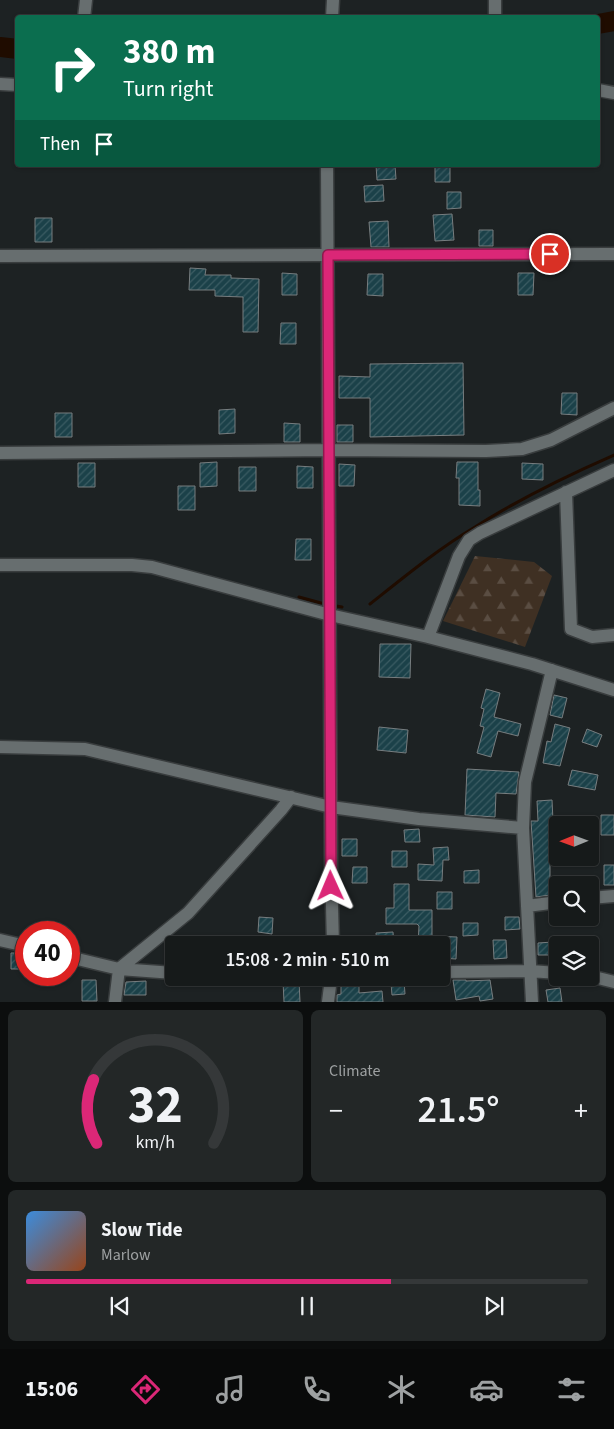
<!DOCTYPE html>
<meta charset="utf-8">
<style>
:root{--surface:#161a1a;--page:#232727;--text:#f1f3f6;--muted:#9ea1a2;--line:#353839;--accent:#db2777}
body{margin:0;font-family:"Source Sans 3",sans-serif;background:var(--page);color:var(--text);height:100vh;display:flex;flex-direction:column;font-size:19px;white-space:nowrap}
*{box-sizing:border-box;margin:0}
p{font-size:16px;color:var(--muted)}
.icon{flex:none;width:28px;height:28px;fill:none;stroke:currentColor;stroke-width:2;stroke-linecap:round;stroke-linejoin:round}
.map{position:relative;height:1002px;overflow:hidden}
.details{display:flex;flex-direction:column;gap:8px;padding:8px;background:#0c0e0e;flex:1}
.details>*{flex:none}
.banner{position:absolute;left:15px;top:15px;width:585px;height:152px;border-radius:5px;box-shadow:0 1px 4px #0004,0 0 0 1px var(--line);background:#0b6e4f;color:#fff;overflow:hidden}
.needle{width:32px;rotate:269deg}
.tools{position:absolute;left:549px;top:816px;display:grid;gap:10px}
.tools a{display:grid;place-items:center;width:50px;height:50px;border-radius:5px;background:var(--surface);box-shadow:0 1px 4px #0004,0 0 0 1px var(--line);font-size:25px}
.speed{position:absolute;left:15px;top:921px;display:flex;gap:10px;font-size:25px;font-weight:700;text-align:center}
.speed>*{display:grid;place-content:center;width:65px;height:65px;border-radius:50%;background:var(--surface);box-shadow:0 1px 4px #0004,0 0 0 1px var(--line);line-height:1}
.speed .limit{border:8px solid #d22;background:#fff;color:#111}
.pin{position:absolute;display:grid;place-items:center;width:42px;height:42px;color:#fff;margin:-21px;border:2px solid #fff;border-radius:50%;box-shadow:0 1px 5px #0007}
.me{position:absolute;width:55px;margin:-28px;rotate:359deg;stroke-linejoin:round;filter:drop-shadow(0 0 4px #0008)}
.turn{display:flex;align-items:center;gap:18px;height:105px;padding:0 25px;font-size:22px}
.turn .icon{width:65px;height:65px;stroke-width:2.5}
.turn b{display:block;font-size:35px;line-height:42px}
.then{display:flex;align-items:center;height:48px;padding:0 25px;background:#0003;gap:10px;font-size:19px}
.big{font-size:38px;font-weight:600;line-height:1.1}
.details .card{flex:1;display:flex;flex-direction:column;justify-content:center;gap:8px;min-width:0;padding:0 18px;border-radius:8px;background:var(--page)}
.details .dial{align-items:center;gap:0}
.dial svg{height:130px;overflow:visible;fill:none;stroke:var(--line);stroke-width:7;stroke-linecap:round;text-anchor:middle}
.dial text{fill:var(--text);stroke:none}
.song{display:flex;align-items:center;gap:15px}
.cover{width:60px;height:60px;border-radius:8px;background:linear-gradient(135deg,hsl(210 70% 55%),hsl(20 70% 35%))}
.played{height:5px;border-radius:2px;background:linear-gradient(90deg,var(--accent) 65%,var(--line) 65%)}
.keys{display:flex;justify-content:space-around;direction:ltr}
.heat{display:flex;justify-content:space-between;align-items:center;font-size:28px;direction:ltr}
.details .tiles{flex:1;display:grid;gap:8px;grid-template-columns:1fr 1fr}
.card:last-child{grid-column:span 2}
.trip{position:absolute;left:165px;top:936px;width:285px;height:50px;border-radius:5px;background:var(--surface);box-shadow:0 1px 4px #0004,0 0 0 1px var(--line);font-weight:600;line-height:50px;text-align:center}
.dock{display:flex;height:80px;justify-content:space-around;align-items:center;background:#090a0a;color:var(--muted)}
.dock .icon{width:35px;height:35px}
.dock .current{color:var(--accent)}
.dock b{font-size:22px;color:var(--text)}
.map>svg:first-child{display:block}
</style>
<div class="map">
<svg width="614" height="1002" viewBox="0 0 614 1002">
<defs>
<pattern id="forest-firs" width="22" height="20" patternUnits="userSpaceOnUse" patternTransform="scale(1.25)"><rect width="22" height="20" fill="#3f3023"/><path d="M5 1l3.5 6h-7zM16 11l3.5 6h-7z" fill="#5a4d42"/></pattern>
<pattern id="building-hatch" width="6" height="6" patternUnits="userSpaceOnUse" patternTransform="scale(1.25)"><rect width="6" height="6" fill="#1b4149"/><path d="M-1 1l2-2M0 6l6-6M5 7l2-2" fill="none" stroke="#3b5c63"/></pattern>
</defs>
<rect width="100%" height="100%" fill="#1d2223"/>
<path fill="url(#forest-firs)" d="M475,556L534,562L552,576L525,647L443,621Z"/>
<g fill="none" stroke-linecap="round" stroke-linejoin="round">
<path stroke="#1f0c00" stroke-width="3" d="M299,597L321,603
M370,604C404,577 438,549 475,527C519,499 566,476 614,455
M336,606L342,607"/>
<path stroke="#1f0c00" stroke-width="20" d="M598,24L614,21
M0,47L18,49"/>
</g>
<path fill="url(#building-hatch)" stroke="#777d7f" d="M376,165H395L396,179L377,180Z
M435,166H450V182H435Z
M383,185L384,201L365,202L364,186Z
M447,192H461V208L447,209Z
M452,214L454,240L435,241L433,215Z
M35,218H52V242H35Z
M388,221L389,247H371L369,222Z
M479,230H493V246H479Z
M190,268L206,269L205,275H231V278L259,279L258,332H243V297L215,296V290H189Z
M282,273L297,274V295H282Z
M518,273H534L533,295H518Z
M368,274H383V296L367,295Z
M281,323H296V344H280Z
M463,363L464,435L370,437V398H339V376L370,377V364Z
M562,393H577V415L561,414Z
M235,409V433L219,434V410Z
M55,413H72V437H55Z
M284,423L300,424V442H284Z
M337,425H353V442H337Z
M217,462V486L200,487V463Z
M457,462H478V490H480V506L459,505V478H456Z
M78,463H95V487H78Z
M522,463L543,464V480L522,479Z
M339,464L355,465L354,486H339Z
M297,466L313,467V488H297Z
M239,467H256V491H239Z
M178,486H195V510H178Z
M296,539H311V560H295Z
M380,644H411L410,678L379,677Z
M486,689L500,693L494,717L521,724L518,736L498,731L491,757L477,753L484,727L480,726L484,709L481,708Z
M554,695L567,698L562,718L550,715Z
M555,724L570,728L560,766L543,763L547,741L551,742Z
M379,727L408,730L406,753L377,750Z
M587,729L602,735L597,747L582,742Z
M467,769L519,772L516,794L496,793L495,817L465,815Z
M572,770L598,775L595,790L568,785Z
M552,800L553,821H558L557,834H551L553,863H550V895L536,897L531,821H538L537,801Z
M601,815H614V835H601Z
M419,829L420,842H405L404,830Z
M342,839H357V856H342Z
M448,847L449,860H443L442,881L418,880V864L434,865L433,848Z
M392,851H407V867H392Z
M604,865H614V885H604Z
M353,867H367V883H352Z
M479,870V883H464V871Z
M394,884H409V910H432V936L457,937L456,959L441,958V945H418L419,926L417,924H386V908H394Z
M437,892H452V909H437Z
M259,917L273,918L272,934L258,932Z
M505,917H519L520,929L505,930Z
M463,923H478V935L463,936Z
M393,932L394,945H377L376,933Z
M493,940H506L507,958L494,959Z
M553,942V955H538V943Z
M11,953H22V969H11Z
M341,979H359V993L382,991L383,1002H337V995L341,994Z
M82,980H96L97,1001H82Z
M299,980L300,1002H284L283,981Z
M453,980H466V981L490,980L493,999L480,1001L479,996L456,1000Z
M146,981V995H124L126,982Z
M404,981L405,994L392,995L391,983Z
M560,988L562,1002H548L546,990Z"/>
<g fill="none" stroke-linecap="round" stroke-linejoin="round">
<g stroke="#393d3e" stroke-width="15">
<path id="minor" d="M84,18L86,0
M332,18L333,0
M495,18V0
M0,84L18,85
M598,90L614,93
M327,165L331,867L333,945
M0,256L614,254
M0,453L329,450L486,451L522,449L551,440L614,408
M566,492L571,629L592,637L614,635
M0,565H132L152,567L330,615L428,637L532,664L614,690
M428,637L459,556L469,540L480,533L614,470
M0,747L85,749L331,807L419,819L523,828L525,782L552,670
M523,828L532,1002
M590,898L614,896
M527,906L558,902
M0,940L26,946
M69,957L119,969L174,973
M441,972L530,971L558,973
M590,976L614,982
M115,1002L119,969L188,913L281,810L291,797
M328,1002L331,978"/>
</g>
<use href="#minor" stroke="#676e6f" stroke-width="12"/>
</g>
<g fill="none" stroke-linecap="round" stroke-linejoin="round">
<g stroke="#8e194d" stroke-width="12">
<path id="route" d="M331,886L328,255L550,254"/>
</g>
<use href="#route" stroke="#db2777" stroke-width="9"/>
</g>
</svg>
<div class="tools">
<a><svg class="needle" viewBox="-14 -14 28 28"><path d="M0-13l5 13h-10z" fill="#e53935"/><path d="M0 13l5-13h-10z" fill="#9ea1a2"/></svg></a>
<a><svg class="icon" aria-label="search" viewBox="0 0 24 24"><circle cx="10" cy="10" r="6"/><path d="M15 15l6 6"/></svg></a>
<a><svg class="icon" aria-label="layers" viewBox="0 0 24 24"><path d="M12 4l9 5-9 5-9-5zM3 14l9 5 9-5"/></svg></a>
</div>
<div class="speed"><div class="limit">40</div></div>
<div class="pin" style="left:550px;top:254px;background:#d93025"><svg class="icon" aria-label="arrive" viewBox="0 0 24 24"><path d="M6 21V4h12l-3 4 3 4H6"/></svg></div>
<svg class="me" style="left:331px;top:886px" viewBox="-20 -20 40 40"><path d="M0-17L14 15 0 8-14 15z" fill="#db2777" stroke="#fff" stroke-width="4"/></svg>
<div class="trip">15:08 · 2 min · 510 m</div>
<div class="banner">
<div class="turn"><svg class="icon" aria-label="right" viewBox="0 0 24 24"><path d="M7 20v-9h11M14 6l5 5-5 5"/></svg><div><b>380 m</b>Turn right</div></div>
<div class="then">Then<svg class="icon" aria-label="arrive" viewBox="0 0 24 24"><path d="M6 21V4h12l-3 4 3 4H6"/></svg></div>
</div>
</div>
<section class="details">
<div class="tiles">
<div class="card dial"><svg viewBox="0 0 100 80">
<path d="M14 69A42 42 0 1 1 86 69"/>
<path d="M14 69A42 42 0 0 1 12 30" stroke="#db2777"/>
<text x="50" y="56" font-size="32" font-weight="700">32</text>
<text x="50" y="72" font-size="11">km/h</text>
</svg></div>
<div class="card"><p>Climate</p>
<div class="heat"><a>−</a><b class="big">21.5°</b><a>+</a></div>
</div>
<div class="card">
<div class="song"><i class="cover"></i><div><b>Slow Tide</b><p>Marlow</p></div></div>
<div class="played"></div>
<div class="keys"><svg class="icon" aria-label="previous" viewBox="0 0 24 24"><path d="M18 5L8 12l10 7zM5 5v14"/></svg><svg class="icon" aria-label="pause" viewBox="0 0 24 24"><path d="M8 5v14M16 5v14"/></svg><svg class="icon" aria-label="next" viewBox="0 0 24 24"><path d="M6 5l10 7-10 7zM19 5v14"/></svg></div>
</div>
</div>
</section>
<nav class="dock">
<b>15:06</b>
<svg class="icon current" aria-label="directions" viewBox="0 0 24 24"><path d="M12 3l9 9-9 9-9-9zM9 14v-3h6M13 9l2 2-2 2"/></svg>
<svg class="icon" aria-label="music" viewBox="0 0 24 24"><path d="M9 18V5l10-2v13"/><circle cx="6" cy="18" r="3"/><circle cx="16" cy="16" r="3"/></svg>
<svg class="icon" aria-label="phone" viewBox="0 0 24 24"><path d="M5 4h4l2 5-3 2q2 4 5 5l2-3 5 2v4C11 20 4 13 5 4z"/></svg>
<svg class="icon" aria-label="climate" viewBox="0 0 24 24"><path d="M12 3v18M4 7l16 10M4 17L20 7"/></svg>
<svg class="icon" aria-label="car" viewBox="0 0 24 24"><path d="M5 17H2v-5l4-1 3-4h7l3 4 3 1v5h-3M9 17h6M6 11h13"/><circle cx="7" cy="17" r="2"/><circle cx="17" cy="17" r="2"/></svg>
<svg class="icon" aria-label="filters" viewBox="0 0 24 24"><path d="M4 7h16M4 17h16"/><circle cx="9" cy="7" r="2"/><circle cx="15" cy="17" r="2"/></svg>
</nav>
